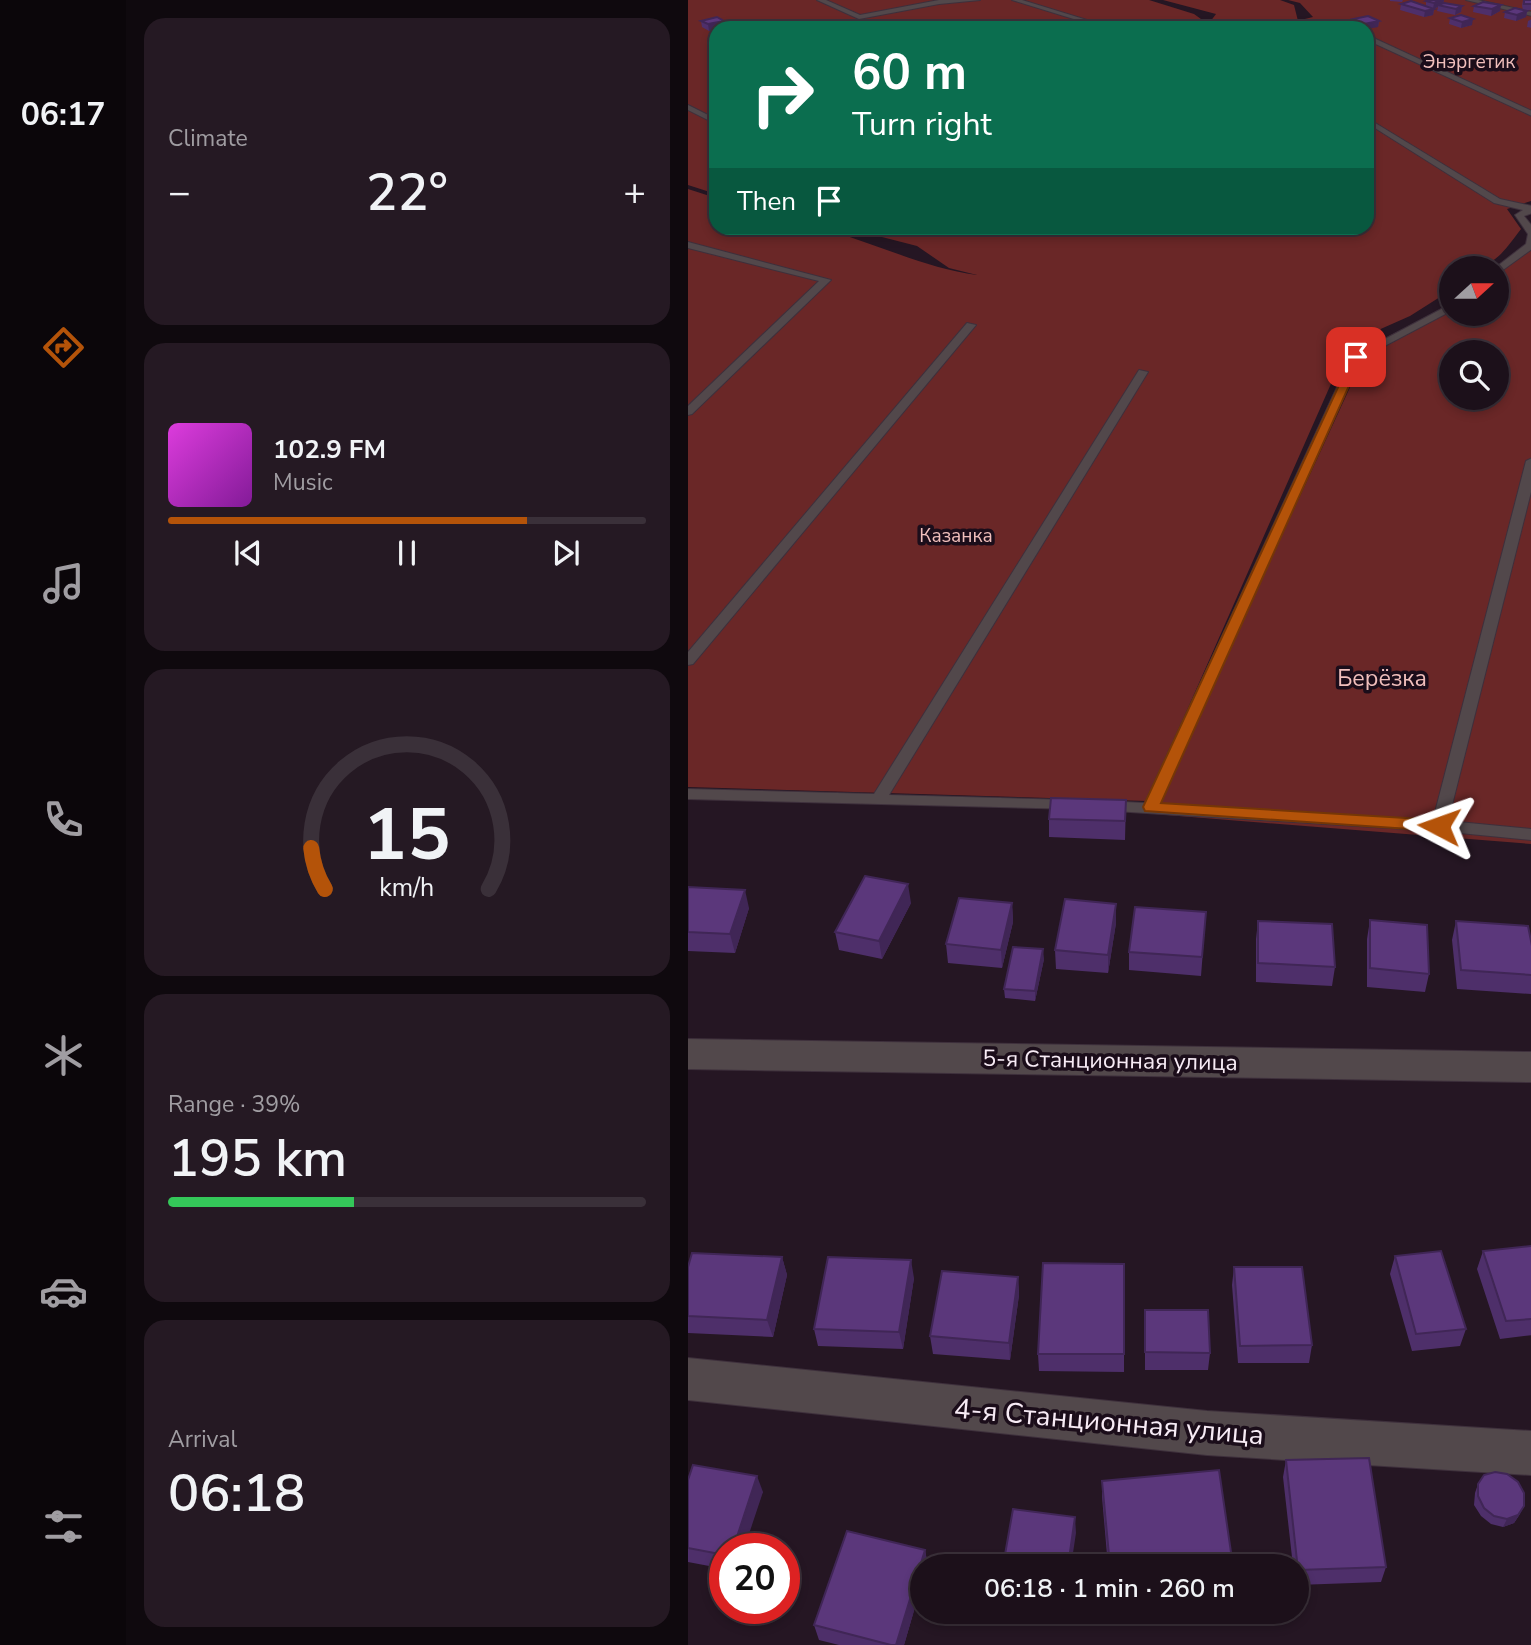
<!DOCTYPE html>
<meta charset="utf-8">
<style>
:root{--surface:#1c101a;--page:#251923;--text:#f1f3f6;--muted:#a09da2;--line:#3a3039;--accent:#b45309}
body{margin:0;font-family:"Nunito Sans",sans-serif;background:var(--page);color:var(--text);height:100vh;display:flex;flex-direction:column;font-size:26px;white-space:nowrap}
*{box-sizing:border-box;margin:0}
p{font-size:23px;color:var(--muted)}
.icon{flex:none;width:38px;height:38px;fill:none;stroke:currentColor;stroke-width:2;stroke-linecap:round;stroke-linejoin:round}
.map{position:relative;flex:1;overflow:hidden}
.drawer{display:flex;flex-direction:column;gap:18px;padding:18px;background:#0f090e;width:562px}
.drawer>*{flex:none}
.banner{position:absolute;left:21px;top:21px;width:665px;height:214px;border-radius:21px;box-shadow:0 4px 10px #0003,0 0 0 2px var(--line);background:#0b6e4f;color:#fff;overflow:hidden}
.needle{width:46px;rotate:69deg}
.fabs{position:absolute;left:751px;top:256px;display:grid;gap:14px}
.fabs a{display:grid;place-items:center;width:70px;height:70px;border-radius:50%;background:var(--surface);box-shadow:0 4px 10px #0003,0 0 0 2px var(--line);font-size:35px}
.speed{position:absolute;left:21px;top:1533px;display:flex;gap:14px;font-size:35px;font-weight:700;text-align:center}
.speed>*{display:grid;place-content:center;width:91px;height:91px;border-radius:50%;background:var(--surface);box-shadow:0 4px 10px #0003,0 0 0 2px var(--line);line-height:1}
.speed .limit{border:10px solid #d22;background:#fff;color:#111}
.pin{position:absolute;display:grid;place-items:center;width:60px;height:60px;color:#fff;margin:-30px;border-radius:14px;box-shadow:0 4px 10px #0006}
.me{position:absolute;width:77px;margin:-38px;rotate:274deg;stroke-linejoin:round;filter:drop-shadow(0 0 5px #0008)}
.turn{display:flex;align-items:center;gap:24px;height:147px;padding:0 28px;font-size:32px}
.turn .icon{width:91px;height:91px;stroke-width:2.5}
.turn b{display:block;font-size:49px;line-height:60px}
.then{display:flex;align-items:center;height:66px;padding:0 28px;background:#0003;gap:14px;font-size:26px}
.big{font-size:52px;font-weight:600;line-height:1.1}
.drawer .widget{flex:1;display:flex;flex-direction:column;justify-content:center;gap:10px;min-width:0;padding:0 24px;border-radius:21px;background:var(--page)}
.drawer .dial{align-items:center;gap:0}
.dial svg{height:182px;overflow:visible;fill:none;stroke:var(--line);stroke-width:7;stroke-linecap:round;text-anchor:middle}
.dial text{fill:var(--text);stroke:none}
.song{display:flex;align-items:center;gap:21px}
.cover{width:84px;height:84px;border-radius:10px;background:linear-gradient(135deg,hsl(300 70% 55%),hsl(290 70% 35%))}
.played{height:7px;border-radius:4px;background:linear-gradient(90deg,var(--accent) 75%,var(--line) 75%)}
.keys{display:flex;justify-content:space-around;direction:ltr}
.heat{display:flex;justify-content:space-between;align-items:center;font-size:38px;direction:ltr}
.charge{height:10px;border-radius:5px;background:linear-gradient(90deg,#34c759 39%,var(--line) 0)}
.trip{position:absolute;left:222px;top:1554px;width:399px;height:70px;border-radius:35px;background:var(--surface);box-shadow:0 4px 10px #0003,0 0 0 2px var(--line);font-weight:600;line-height:70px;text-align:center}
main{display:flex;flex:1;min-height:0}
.menu{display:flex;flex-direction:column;width:126px;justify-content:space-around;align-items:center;background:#0b060a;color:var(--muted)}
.menu .icon{width:49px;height:49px}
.menu .on{color:var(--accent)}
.menu b{font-size:32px;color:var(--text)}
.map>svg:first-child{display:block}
</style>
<main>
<nav class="menu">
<b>06:17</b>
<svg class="icon on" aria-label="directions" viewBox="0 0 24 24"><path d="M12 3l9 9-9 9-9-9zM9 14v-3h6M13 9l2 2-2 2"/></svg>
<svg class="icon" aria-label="music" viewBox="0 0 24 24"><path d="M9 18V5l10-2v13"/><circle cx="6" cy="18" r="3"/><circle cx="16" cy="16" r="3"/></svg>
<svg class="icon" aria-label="phone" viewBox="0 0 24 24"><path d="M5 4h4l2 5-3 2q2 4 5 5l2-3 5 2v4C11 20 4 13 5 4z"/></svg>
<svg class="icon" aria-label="climate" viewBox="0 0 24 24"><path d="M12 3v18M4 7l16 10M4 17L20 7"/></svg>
<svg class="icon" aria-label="car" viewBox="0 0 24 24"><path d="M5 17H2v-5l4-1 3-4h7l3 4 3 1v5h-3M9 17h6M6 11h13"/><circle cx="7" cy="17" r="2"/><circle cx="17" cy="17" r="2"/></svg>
<svg class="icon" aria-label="filters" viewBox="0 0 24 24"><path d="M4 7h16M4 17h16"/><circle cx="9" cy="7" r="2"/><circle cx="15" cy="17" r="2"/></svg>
</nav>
<section class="drawer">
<div class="widget"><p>Climate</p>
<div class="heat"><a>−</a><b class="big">22°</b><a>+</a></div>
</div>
<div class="widget">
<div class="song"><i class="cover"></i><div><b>102.9 FM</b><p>Music</p></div></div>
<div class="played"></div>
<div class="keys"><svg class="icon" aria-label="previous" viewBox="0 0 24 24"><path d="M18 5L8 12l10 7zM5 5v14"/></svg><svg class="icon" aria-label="pause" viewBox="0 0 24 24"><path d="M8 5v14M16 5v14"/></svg><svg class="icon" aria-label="next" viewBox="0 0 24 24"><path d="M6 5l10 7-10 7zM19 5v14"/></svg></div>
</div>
<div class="widget dial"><svg viewBox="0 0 100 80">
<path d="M14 69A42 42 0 1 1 86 69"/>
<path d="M14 69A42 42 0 0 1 8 51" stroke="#b45309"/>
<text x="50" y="56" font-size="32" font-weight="700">15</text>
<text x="50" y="72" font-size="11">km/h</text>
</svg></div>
<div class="widget"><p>Range · 39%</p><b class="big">195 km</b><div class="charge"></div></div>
<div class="widget"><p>Arrival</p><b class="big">06:18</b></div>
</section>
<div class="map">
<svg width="844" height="1645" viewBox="0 0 844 1645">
<rect width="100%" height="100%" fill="#251623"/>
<path fill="#6a2727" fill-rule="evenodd" d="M0,0H461L506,14L520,24L542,28H28V194L0,185Z
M475,0H592L606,5L610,21L562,28L522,22L528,14Z
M600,0H843V201L819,209L833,229C808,262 805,268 763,268V290L722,316L661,343L459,801L0,787V189L28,198V228C55,228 106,223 130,228C184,241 235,268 289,275L261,268L229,246L159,228H679V28H580L625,17L612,3Z
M843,240V844L466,814L681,346L763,305V313H808L809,268ZM763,352H808V397H763Z"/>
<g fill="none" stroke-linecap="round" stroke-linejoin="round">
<g stroke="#3e303c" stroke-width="2">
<path id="lane" d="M129,0H138L172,15L251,0H292L251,4L171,19Z
M324,0H334L425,28H415Z
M778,0H790L844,12V16Z
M654,25L660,28H651Z
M679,35L844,111V116L679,40Z
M0,105L28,119V124L0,110Z
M679,118L812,199L844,206V213L836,216L844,226V249L808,275L807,268L838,244L840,234L827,215L835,210L806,203L679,123Z
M0,242L143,280L4,414L0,415V406L131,281L0,248Z
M763,304V311L672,359L472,804L745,820L838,461L844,458V488L760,821L844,829V840L751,831L410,810L408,806L410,802L416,801L457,803L663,357Z
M279,323L288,325L5,664L0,665V652Z
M451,370L460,372L201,795L383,800L388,801L391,805L388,809L0,799V789L186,794Z"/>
</g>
<g stroke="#3e303c" stroke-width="2">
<path id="street" d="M0,1039L844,1052V1082L0,1069Z
M0,1358L519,1411L844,1431V1475L519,1455L0,1400Z"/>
</g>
<use href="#lane" fill="#52484b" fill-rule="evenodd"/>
<use href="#street" fill="#52484b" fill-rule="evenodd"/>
</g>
<path fill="#4e2f6a" d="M702,0H715L714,2L702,1Z
M741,0H756L755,3L774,6L773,12L767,15L749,11L750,7L746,9L745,15L736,17L712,10L713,4L738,6V1Z
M835,0H844V10H836L839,11L838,17L828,21L816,18L817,12L835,10L834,6Z
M786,6L812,11L803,16L785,12Z
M762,18L784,25L773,28L761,24Z
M665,19L691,21L690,27L671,28L664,25Z
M844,19V28L839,27L840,21Z
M13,21L37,27L28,28L21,31L14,27Z
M438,800L437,840L361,837V819Z
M0,887L61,908L47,953L0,951Z
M223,903L194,959L151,950L147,932Z
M324,903L325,922L314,968L260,963L258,944Z
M518,912L513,976L441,970V952Z
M682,920L741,974L737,992L679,987V939Z
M570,921L647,967L644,986L568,982V939Z
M768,921L844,946L843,994L769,989L764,940Z
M428,923L420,973L368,969L367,950Z
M356,959L347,1001L317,998L316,989Z
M844,1246V1335L812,1339L789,1269L795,1251Z
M707,1256L778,1329L772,1346L724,1351L702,1274Z
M94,1257L99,1275L85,1337L0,1333V1267Z
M436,1264V1372L351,1371L350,1354Z
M546,1267L624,1345L621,1363H550L544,1285Z
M330,1277L331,1295L322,1360L245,1354L242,1336Z
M226,1278L215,1349L130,1346L126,1329Z
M457,1310L522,1353L520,1370H457Z
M598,1460L698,1567L693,1582L609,1585V1566H605L595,1477Z
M0,1480L75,1492L37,1549V1569L0,1562Z
M414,1481L545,1566H420L414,1497Z
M790,1484L832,1514L826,1523L815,1527L803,1524L793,1516L786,1505L787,1493Z
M237,1550L240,1566H234V1583L216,1645H151L131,1640L126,1625Z
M327,1612H376L375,1619Z"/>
<path fill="#402656" d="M752,0H756L755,4L750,5V7L745,9L746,3Z
M813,5L812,11L803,16L804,9Z
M774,6L773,12L767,15L768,9Z
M746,9L745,15L736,17L737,11Z
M839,11L838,17L828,21L829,15Z
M785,19L784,25L773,28L774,22Z
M36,21L37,27L28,28V29L21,31L20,24Z
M691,21L690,27L679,29V28H675L676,24Z
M220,884L223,903L194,959L191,941Z
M57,890L61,908L47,953L42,934Z
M324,903L325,922L314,968L313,950Z
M428,904V923L420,973V955Z
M355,949L356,959L347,1001V991Z
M94,1257L99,1275L85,1337L79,1320Z
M223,1260L226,1278L215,1349L211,1332Z
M330,1277L331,1295L322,1360L321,1343Z
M69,1476L75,1492L56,1549H45Z
M836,1506L832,1514L826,1523L815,1527L819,1519Z
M387,1517L388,1533L383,1566H380Z
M237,1550L240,1566H234V1583L216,1645H208Z"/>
<path fill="#5b377b" stroke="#402656" stroke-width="2" d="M741,0H752L746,3L738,1Z
M836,0H844V4H836Z
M723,1L746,9L737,11L713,4Z
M795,2L813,5L804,9L786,6Z
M756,3L774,6L768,9L750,5Z
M827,8L839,11L829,15L817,12Z
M773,15L785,19L774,22L762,18Z
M680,16L691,21L676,24L665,19Z
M29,17L36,21L20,24L13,21Z
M363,798L438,800L437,821L361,819Z
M177,876L220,884L191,941L147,932Z
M0,887L57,890L42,934L0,932Z
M271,898L324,903L313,950L258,944Z
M377,899L428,904L420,955L367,950Z
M447,907L518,912L514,957L441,952Z
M682,920L739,925L741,974L682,968Z
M570,921L644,924L647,967L570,963Z
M768,921L840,926L844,946V975L773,970Z
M325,947L355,949L347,991L316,989Z
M844,1246V1319L818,1321L795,1251Z
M753,1251L778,1329L728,1334L707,1256Z
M4,1253L94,1257L79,1320L0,1316V1267Z
M140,1257L223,1260L211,1332L126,1329Z
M355,1263L436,1264V1354H350Z
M546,1267H614L624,1345L552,1346Z
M254,1271L330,1277L321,1343L242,1336Z
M457,1310H520L522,1353L457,1352Z
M681,1458L698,1567L610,1570L598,1460Z
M5,1465L69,1476L45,1549H37V1555L0,1548V1480Z
M531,1470L545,1566H422L414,1481Z
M807,1472L819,1474L830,1482L836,1493V1506L830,1515L819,1519L806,1516L796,1508L790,1496V1484L796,1475Z
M325,1509L387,1517L380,1566H315Z
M159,1531L237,1550L208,1645H203L126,1625Z"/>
<path fill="#b45309" stroke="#753606" stroke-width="2" d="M665,355L674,357L473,803L751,820L759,826L751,831L457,811L455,807Z"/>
<g text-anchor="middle" stroke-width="7" stroke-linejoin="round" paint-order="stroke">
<g font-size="19" fill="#f1bfbc" stroke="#1b0d1a">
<text x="781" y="68">Энэргетик</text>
<text x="268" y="542">Казанка</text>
</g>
<g font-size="23" fill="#f1bfbc" stroke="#1b0d1a">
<text x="694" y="686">Берёзка</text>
</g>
<g font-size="23" fill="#f7ebf5" stroke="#1b0d1a">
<text transform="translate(422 1060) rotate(1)" y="8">5-я Станционная улица</text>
</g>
<g font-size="28" fill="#f7ebf5" stroke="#1b0d1a">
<text transform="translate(421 1421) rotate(5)" y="10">4-я Станционная улица</text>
</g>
</g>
</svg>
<div class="fabs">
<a><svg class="needle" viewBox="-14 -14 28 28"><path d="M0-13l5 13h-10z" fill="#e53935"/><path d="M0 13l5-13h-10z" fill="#a09da2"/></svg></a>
<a><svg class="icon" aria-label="search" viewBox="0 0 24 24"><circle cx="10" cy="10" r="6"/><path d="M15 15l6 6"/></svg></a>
</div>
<div class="speed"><div class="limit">20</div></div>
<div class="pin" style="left:668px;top:357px;background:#d93025"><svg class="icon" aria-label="arrive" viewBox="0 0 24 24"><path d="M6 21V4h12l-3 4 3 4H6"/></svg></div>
<svg class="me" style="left:751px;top:826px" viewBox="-20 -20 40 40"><path d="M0-17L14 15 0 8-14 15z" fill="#b45309" stroke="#fff" stroke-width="4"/></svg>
<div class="trip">06:18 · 1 min · 260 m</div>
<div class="banner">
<div class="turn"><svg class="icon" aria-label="right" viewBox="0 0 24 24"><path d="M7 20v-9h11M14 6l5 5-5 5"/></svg><div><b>60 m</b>Turn right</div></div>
<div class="then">Then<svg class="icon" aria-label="arrive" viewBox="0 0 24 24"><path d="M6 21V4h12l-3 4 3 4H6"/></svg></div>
</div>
</div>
</main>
